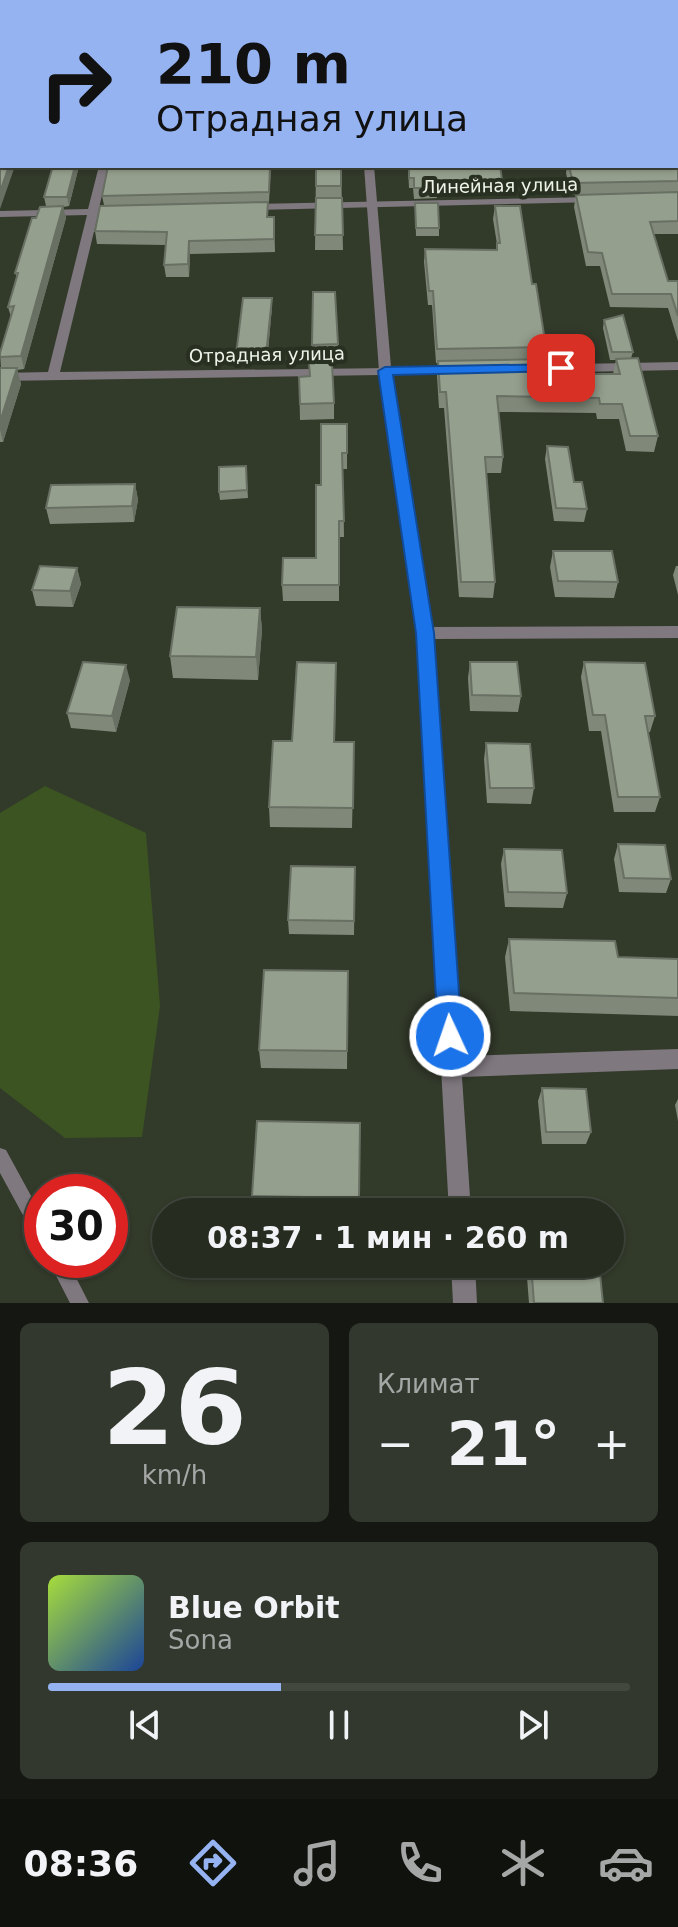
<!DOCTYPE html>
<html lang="ru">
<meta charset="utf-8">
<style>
:root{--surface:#262c20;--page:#32382d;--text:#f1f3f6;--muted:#a4a7a5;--line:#42483e;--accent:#95b2f1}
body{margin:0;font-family:"DejaVu Sans",sans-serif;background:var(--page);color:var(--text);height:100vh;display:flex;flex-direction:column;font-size:30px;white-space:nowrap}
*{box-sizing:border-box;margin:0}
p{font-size:26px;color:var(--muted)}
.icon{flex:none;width:44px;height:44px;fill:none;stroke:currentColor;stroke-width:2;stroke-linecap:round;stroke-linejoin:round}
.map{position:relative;height:1303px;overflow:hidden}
.sheet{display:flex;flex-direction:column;gap:20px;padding:20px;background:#151812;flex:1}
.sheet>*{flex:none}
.hud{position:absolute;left:0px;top:0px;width:678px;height:168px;box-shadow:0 2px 6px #0004,0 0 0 2px var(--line);background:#95b2f1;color:#111;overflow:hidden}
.speed{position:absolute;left:24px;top:1174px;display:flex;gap:16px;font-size:40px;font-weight:700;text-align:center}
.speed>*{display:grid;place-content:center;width:104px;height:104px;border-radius:50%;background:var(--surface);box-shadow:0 2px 6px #0004,0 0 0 2px var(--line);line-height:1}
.speed .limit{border:12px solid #d22;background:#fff;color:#111}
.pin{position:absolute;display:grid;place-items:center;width:68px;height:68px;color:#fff;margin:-34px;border-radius:16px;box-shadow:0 4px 12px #0006}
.me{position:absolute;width:88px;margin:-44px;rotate:357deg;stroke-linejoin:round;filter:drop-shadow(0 0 6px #0008)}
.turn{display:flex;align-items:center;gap:28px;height:168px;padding:0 24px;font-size:36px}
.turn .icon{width:104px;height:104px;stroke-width:2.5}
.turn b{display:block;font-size:56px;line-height:68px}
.big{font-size:60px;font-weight:700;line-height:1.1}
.sheet .tile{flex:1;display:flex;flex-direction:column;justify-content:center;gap:12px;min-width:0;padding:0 28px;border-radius:12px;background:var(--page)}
.sheet .dial{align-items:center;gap:0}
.dial b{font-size:104px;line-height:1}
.song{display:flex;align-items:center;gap:24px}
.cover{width:96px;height:96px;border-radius:12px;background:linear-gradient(135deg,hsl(80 70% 55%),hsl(220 70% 35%))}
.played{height:8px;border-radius:4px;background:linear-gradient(90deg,var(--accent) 40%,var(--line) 40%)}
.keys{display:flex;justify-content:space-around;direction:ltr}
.heat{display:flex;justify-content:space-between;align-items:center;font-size:44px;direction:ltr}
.sheet .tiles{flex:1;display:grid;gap:20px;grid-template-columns:1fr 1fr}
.tile:last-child{grid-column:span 2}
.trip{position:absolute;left:152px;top:1198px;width:472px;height:80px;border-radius:40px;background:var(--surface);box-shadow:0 2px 6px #0004,0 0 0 2px var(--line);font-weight:700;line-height:80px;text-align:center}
.tabs{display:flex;height:128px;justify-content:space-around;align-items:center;background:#0f120d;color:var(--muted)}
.tabs .icon{width:56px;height:56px}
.tabs .selected{color:var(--accent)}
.tabs b{font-size:36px;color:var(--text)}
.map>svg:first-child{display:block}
</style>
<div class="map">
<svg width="678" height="1303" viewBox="0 0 678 1303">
<rect width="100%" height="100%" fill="#323a2a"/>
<path fill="#3c5421" d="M45,786L146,833L160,1006L142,1137L65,1138L0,1088V813Z"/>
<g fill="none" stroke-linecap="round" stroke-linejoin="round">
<path fill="#7f787f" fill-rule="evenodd" d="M0,1148L6,1150L42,1216V1242L36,1239L0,1173Z
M48,1260H67L89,1303H70Z"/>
<path fill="#7f787f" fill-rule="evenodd" d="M99,166H109L99,208H118L123,211L118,214L98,215L60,372L389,368L432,627L678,626V638L433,639L461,1056L678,1049V1069L462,1077L471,1212H449L417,633L379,375L0,381V373L48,372L87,215L0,217V211L88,209Z
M594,197L599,200L598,202L250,210L245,207L250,204Z
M451,1264H475L477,1303H453Z"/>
<path fill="#7f787f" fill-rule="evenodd" d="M357,0H365V2H357Z
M364,166H374L391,367L456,366L460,367V373L385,375L379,371Z
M678,362V370L528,373L522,369L528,365Z"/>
</g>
<path fill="#808979" d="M400,0H678V76H676V2H400Z
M678,148V234H654L668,281H678V341L668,308L610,307L600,266H586L574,207L576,195H571L566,173L567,166H676Z
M79,166L69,206L63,207L66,218L24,369L17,370L21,384L3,442H0V368H1L0,353L11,317L8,307L17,278L15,273L36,218L46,206L44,197Z
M108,166H271L269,202H268V217H274L275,252L190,254L189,277H166L164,265L166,245L97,244L95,231L104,205L102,196Z
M316,166H341L343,250H315Z
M408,166H500L502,180L501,191L437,190V198L414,199L413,188H409Z
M415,203L439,228V236H416Z
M495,206L532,284L546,347L544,360L550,374H613L616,360H610L603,328L604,320L633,352L631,358L658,436L654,452L626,451L619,419H597L596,413L498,412L503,457L501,473H486L495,582L493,598L459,597L444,408H439L437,376L438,363H436L432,305H428L424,262L425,249L496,250L497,244L493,219Z
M272,306L267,363H236V355Z
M338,344V357H312V345Z
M299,377L334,403V419L300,420Z
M347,424V469H343L344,537H339V601H283L282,585L316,558L321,485Z
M547,446L574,482L587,509L584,522L554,521L545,459Z
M246,466L248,498L220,500L219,492Z
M135,484L138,500L134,522L50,524L46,508Z
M553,551L618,582L614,598L555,597L550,567Z
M676,566H678V595L673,575Z
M77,568L81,584L73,607L36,606L32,590Z
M260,608L262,630L258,680L173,678L170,656Z
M470,662L521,696L518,712L470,711L468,678Z
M584,662L655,716L650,732H648L660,797L655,812H614L601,731H589L581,677Z
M336,663L335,742H354L352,828L270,827L269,807L292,741Z
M130,680L116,732L71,728L67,713Z
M486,743L534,788L531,804L487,803L484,759Z
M618,844L671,879L666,893L619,892L614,859Z
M504,849L567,893L563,908L505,907L501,864Z
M355,867L354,935L289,934L288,920Z
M509,939L618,957L678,959V1016L510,1011L505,957Z
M348,971L347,1069L261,1068L259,1050Z
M542,1088L591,1132L586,1144H542L538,1101Z
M678,1099V1121L675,1105Z
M360,1123L358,1212L254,1211L252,1196Z
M526,1264H599L603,1303H529Z"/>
<path fill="#686f63" d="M9,166H15L0,209V192Z
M75,166H79L69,206L67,197Z
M63,206L66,218L24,369L21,356Z
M189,241L190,254L189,277L188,264Z
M272,298V306L267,363L266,355Z
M17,368L21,384L3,442L0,430V422Z
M135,484L138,500L134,522L132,506Z
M77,568L81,584L73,607L70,591Z
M260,608L262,630L258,680L256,657Z
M126,665L130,680L116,732L112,716Z"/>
<path fill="#959f8d" stroke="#686f63" stroke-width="2" d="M0,0H284V2H2V40H0Z
M316,0H337V2H316Z
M467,0H678V66H676V2H467Z
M676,76H678V121H676Z
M0,96H2V166H9L0,192Z
M676,148H678V181L573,183L569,166H676Z
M53,166H75L67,197H44Z
M108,166H270L269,192L102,196Z
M316,166H341V186H316Z
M409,166H500L502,180H437L438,188H414V178H409Z
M678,192V221L650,222L668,281H678V316L671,294H612L602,253L588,252L576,195Z
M316,198H342L343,235H315Z
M268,202L267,217H274V239L189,241L188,264L164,265L167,232L95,231L100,206Z
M415,203H438L439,228H416Z
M63,206L21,356L0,357V353L14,306L8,307L18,273H15L32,218H36L40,207Z
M495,206H520L532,284H536L546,347L437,349L433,291H429L425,249L497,250V243H500Z
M313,292H335L338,344L312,345Z
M243,298H272L266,355H236Z
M623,315L633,352H612L604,320Z
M638,358L658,436H630L622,404H600L599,398L497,396L503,457H485L495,582H461L446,392H440L438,361L548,359L550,374H620L616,359Z
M309,363H332L334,403L300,404L299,377L310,376Z
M0,368H17L0,422Z
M321,424H347V453H342L344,521H339V585H282L283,558H316V485H321Z
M547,446L568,447L574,482H582L587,509L556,508Z
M246,466L247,490L219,492V467Z
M135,484L132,506L46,508L51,485Z
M553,551H612L618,582L558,581Z
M40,566L77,568L70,591L32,590Z
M177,607L260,608L256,657L170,656Z
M83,662L126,665L112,716L67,713Z
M297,662L336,663L334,742H354L353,808L269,807L273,741H292Z
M470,662H517L521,696L472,695Z
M584,662L645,663L655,716H645L660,797H618L605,715H593Z
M486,743L530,744L534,788H490Z
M618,844L665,845L671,879L624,878Z
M504,849L562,850L567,893L508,892Z
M291,866L355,867L354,921L288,920Z
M509,939L615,941L618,957L678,959V998L514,993Z
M264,970L348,971L347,1051L259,1050Z
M542,1088L586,1089L591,1132H546Z
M257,1121L360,1123L359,1198L252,1196Z
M531,1264H599L603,1303H534Z"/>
<path fill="#1a73e8" stroke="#114b97" stroke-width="2" d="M561,364L566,365V371L393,375L434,633L462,1036L458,1044L450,1047L441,1044L438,1036L416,633L378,371L385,367Z"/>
<g text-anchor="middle" stroke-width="8" stroke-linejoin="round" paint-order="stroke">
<g font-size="18" fill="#eef4ea" stroke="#283021">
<text transform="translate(500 186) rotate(-1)" y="6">Линейная улица</text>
<text transform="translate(267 355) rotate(-1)" y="6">Отрадная улица</text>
</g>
</g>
</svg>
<div class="speed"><div class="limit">30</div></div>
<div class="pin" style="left:561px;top:368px;background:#d93025"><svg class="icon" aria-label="arrive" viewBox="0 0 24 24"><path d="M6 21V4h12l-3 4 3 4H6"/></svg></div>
<svg class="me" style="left:450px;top:1036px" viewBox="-20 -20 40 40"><circle r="17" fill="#1a73e8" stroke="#fff" stroke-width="3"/><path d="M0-11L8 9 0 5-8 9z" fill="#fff"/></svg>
<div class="trip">08:37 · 1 мин · 260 m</div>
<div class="hud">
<div class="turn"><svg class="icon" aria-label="right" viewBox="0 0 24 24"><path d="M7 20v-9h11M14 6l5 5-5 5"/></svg><div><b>210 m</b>Отрадная улица</div></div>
</div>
</div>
<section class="sheet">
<div class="tiles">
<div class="tile dial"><b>26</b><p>km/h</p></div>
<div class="tile"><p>Климат</p>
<div class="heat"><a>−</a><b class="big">21°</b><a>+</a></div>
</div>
<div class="tile">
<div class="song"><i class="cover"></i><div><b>Blue Orbit</b><p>Sona</p></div></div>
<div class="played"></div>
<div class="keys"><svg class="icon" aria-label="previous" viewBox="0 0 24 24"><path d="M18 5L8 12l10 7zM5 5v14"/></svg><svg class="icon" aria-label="pause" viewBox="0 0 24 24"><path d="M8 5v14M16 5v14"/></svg><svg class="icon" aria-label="next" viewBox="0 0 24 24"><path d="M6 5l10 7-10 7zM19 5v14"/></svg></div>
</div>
</div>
</section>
<nav class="tabs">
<b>08:36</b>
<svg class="icon selected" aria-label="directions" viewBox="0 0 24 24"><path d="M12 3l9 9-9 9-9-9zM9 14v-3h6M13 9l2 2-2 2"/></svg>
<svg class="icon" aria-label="music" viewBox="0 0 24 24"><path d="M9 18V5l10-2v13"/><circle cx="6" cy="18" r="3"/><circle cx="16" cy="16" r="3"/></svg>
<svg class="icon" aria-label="phone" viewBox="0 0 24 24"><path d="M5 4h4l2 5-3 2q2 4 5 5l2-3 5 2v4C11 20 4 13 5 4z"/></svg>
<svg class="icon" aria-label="climate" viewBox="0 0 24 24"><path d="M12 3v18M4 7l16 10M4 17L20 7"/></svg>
<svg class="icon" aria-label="car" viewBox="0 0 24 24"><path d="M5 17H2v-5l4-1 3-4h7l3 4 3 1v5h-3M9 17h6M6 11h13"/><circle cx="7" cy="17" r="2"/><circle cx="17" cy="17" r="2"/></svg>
</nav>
